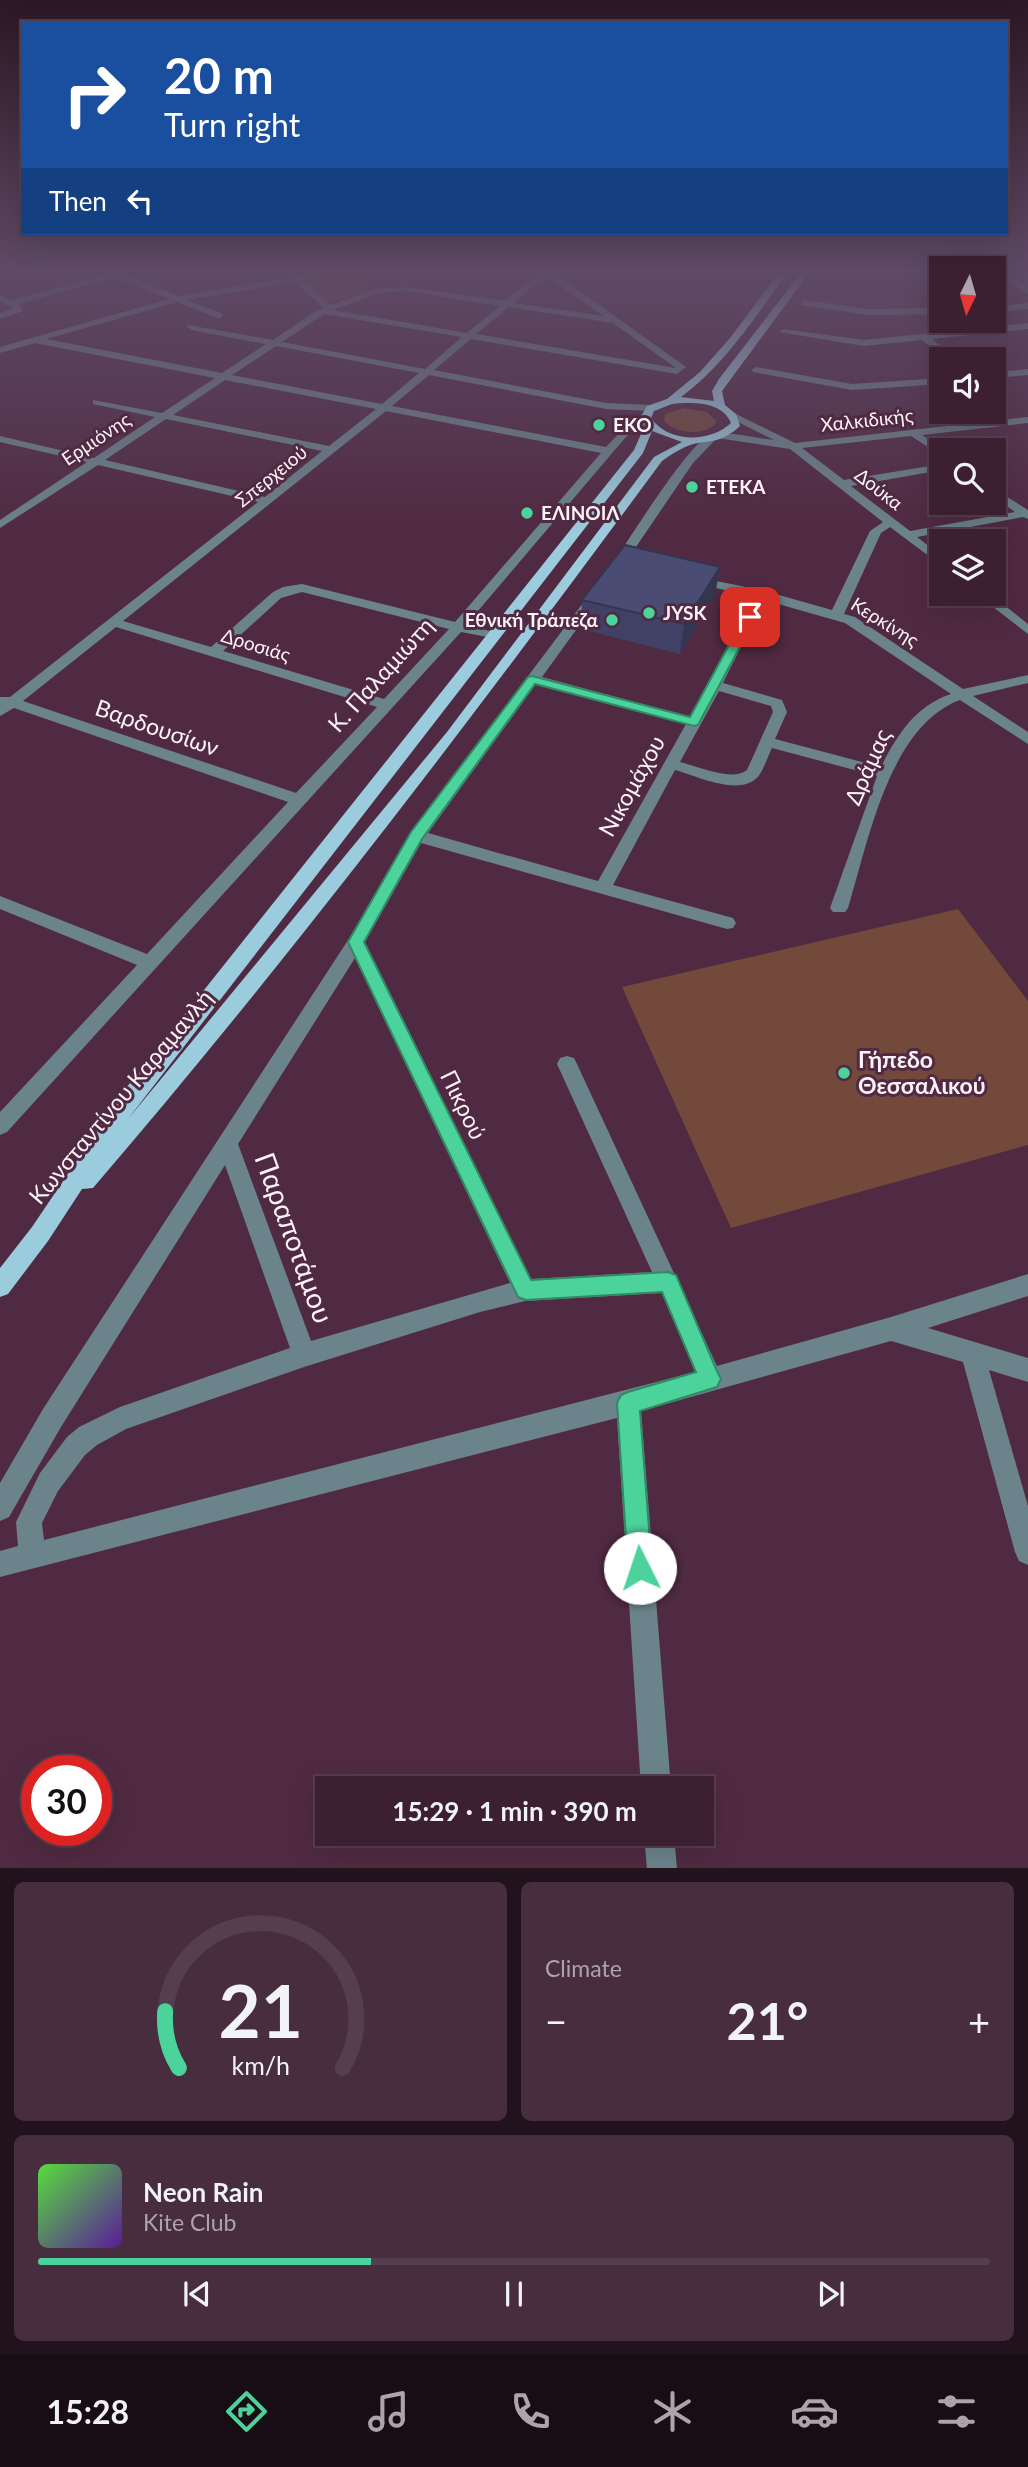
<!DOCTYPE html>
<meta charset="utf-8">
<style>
:root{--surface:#3c2032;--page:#472d3e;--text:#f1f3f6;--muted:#aca3ac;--line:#553e4d;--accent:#4cd39b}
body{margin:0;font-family:Lato,sans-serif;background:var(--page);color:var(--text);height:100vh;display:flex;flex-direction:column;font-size:26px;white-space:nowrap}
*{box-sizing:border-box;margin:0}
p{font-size:23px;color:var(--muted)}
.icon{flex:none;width:38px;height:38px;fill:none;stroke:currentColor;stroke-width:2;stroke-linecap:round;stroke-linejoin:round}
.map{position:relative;height:1868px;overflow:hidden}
.details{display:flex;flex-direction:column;gap:14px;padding:14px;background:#21121c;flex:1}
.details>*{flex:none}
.guide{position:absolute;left:21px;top:21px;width:987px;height:214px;border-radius:0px;box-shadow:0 7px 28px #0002,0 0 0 2px var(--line);background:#1a4fa0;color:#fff;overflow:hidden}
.needle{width:46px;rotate:185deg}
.tools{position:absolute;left:929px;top:256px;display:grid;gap:14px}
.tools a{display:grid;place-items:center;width:77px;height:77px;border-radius:0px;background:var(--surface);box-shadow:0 7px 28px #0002,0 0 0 2px var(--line);font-size:35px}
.speed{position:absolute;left:21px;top:1755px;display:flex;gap:14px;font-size:35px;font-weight:700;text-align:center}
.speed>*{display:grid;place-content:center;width:91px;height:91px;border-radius:50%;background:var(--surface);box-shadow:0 7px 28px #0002,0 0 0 2px var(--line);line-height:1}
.speed .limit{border:10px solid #d22;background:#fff;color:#111}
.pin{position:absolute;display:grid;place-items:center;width:60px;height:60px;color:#fff;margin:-30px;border-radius:14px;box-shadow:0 4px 10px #0006}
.me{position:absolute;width:77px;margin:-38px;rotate:356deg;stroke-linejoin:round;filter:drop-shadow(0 0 5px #0008)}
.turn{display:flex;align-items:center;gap:24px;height:147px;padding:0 28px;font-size:32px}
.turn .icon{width:91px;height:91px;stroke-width:2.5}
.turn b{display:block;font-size:49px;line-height:60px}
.then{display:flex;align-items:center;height:66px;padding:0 28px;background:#0003;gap:14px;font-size:26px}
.big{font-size:52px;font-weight:700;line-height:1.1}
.details .tile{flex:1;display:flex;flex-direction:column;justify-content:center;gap:10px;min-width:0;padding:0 24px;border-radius:10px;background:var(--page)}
.details .dial{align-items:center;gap:0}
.dial svg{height:182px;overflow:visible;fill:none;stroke:var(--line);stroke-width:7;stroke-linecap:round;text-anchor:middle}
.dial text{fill:var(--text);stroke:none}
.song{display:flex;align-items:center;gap:21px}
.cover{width:84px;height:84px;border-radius:10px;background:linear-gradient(135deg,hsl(110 70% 55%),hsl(270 70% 35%))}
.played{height:7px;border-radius:4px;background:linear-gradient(90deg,var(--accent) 35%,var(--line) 35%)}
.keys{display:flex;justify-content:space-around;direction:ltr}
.heat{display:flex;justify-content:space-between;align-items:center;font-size:38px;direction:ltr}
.details .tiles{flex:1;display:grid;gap:14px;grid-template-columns:1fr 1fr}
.tile:last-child{grid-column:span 2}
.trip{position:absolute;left:315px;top:1776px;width:399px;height:70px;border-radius:0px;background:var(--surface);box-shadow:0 7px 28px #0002,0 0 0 2px var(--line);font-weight:700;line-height:70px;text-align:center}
.dock{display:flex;height:112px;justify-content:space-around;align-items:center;background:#180d14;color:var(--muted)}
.dock .icon{width:49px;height:49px}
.dock .active{color:var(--accent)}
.dock b{font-size:32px;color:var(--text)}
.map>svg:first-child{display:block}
</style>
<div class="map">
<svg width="1028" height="1869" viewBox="0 0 1028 1869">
<rect width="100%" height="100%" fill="#502a42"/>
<path fill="#72493a" d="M349,272L373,292L327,302L303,280Z
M684,408L707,412L717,422C705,437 676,434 664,421L665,414Z
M958,909L1028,1001V1145L731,1228L622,987Z"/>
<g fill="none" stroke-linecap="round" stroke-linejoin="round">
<path fill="#6b838b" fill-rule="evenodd" d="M97,269L120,272L178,296L289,277L286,274L290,272L297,276L339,269H357L302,280L331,305L376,289L406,287L505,301L536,275L543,273L539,269H578L556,274L686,367L677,374L471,339L434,370L606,403L652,405L657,408L652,411L606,409L429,375L392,406L606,447L627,425L646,419L651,422L635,429L625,438L466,625L498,633V639L461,632L7,1132L0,1135V1112L137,965L0,909V896L147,954L288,802L14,708L0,716V697H10L258,502L98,465L0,528V520L87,462L0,442V436L94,458L155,417L93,404V400L162,413L215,378L35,343L0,353V347L169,299L115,277L19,304L23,311L0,319V313L14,308L0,301V295L13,300L107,274ZM548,277L604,316L514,303L542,279ZM294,282L325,309H319L273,340L188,325L187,327L191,330L266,344L222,373L46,339L177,302L220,319L223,314L187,300ZM406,291L500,306L467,333L333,310L380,293ZM509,307L613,323L676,368L476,334ZM324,314L462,337L425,369L282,342ZM276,346L419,373L382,404L232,375ZM225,380L376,409L329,446L173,415ZM386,411L601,453L455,622L302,584L283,587L273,592L211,647L123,621ZM166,419L322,451L265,497L105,460ZM302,592L449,629L384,699L223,651L281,598ZM116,627L377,707L296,793L23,701Z
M994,269H1002L1028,288V294Z
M804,300L868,309L942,308V314L868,315L801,305Z
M1028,303V309L994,312V306Z
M1028,323V329L932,339L956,359H946L922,340L864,346L779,332L783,329L864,340Z
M756,367L852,384L942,378V384L852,390L753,372L751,370Z
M1028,369V375L994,378V372Z
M734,413L795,443L1028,417V423L922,435L944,450H942V456L911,436L802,448L844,480L942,464V470L851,486L910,531L1015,512L994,497V489L1028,510V519L1023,517L917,537L942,556V566L890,527L881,533L844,614L855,617L963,689L1028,675V683L973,696L1028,732V744L960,700C889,726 868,843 848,908L845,912H833L830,908L877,776L772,748C768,756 765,766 760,774C744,799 697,776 675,770L613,885L733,918L736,923L733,928L727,929L421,843L365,942L531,1279L652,1272L557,1064L560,1058L567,1056L574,1058L577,1064L717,1366L891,1317L1028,1274V1296L928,1328L1028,1358V1382L989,1370L1028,1506V1565L1019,1561L1015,1552L963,1362L891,1341L641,1411L671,1788H641L617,1418L0,1577V1551L18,1546L16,1522L40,1473L67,1437L79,1427L120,1407L290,1348L225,1165L61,1427L9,1517L0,1521V1483L43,1409L350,937L411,832L592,591L596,590L602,594L542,677L690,717L753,597L691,582V576L761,590L832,610L870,531L883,522L790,449L717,438L693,463L621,569L611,566C627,543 689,442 710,435C727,430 754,438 774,440L730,418L729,416ZM764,600L845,623L951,694C915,706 897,735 881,767L775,739L787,712L782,700L723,683ZM536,684L686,724L598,881L428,833ZM719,691L771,706L773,712L747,770C731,782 698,766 680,762ZM355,958L510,1283L311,1341L238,1144ZM662,1293L695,1372L44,1540L42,1523L58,1491L85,1455L97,1445L126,1429L304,1367L480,1312L525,1301Z
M975,593H989L1028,624V634Z
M644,1834H674L677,1869H647Z"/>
<path fill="#9bccdd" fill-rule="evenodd" d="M782,269H790C757,314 726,364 681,397L714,401L712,391L719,379L804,269H812L722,391L725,405L736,414L740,426C726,439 716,441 698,443C685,445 672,454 662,461C479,709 294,954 93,1188L82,1189L48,1241L8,1294L0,1297V1268L32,1227L126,1088L634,450L645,425L640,418L647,406L667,399L700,372L730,338ZM672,404C692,402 722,401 731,423C710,443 668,443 651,418L654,411ZM652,431L682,442L654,457L447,732L128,1119L643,453Z"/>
</g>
<path fill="#404164" d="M1004,269H1028V286Z
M715,596L680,654L581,629L582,600Z"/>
<path fill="#343551" d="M720,567L715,596L680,654L684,624Z"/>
<path fill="#4b4c74" stroke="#343551" stroke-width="2" d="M625,545L720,567L684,624L582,600Z"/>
<linearGradient id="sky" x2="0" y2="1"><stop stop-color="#2c1724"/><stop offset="0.51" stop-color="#5e4a65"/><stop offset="1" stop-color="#5e4a65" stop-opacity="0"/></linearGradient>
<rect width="1028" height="531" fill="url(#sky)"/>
<path fill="#4cd39b" stroke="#318965" stroke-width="2" d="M746,614L756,617L698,725L694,726L535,684L422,839L364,942L531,1280L668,1272L676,1275L717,1371L721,1379L717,1387L640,1411L652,1568L649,1577L640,1580L632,1577L628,1568L617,1403L621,1395L628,1392L696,1372L662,1292L526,1300L518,1297L348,942L411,832L528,677L532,676L690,717Z"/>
<g fill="#4cd39b" stroke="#502a42" stroke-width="2.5">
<circle cx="599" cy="425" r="7"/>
<circle cx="692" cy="487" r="7"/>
<circle cx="527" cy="513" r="7"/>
<circle cx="649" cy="613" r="7"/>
<circle cx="612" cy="620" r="7"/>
<circle cx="844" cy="1073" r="7"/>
</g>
<g text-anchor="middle" stroke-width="6" stroke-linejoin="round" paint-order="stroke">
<g font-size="19" fill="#fcf2f7" stroke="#502a42">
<text transform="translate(867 420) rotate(-6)" y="7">Χαλκιδικής</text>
<text transform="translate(96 439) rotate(-34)" y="7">Ερμιόνης</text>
<text transform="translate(271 476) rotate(-39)" y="7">Σπερχειού</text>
<text transform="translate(879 489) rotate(38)" y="7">Δούκα</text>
<text transform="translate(885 622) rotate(32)" y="7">Κερκίνης</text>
<text transform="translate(256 645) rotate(17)" y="7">Δροσιάς</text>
</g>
<g font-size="19" font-weight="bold" fill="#fcf2f7" stroke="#502a42" text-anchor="start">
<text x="613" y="432">EKO</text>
<text x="706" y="494">ΕΤΕΚΑ</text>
<text x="541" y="520">ΕΛΙΝΟΙΛ</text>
<text x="663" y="620">JYSK</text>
<text x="598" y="627" text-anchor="end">Εθνική Τράπεζα</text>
</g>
<g font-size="23" fill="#fcf2f7" stroke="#502a42">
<text transform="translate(381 675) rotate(-48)" y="8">Κ. Παλαμιώτη</text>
<text transform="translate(157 728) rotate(19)" y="8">Βαρδουσίων</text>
<text transform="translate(868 767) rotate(-66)" y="8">Δράμας</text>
<text transform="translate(632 786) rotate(-61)" y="8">Νικομάχου</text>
<text transform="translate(121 1097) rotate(-50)" y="8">Κωνσταντίνου Καραμανλή</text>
<text transform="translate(463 1105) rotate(64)" y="8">Πικρού</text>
</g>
<g font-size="23" font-weight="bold" fill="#fcf2f7" stroke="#502a42" text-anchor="start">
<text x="858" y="1068">Γήπεδο<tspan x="858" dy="26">Θεσσαλικού</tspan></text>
</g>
<g font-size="28" fill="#fcf2f7" stroke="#502a42">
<text transform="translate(294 1238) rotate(70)" y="10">Παραποτάμου</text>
</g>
</g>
</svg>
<div class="tools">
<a><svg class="needle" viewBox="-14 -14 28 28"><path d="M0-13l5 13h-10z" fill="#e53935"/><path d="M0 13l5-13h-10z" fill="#aca3ac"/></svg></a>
<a><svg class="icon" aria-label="sound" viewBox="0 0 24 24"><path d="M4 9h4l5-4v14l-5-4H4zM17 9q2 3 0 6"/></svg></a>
<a><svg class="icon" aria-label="search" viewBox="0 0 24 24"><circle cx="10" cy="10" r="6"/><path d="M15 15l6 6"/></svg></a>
<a><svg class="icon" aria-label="layers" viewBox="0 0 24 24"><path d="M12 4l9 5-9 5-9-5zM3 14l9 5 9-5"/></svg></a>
</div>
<div class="speed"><div class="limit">30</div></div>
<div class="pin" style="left:750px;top:617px;background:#d93025"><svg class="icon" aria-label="arrive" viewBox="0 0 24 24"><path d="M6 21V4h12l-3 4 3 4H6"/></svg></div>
<svg class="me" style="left:640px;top:1568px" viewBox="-20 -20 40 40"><circle r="19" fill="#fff"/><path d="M0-13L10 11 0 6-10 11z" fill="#4cd39b"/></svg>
<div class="trip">15:29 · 1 min · 390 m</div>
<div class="guide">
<div class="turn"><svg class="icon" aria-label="right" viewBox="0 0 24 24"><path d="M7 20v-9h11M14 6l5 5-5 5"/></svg><div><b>20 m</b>Turn right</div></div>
<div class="then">Then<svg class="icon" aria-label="left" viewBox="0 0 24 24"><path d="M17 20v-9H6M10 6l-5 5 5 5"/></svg></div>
</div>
</div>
<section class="details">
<div class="tiles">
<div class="tile dial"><svg viewBox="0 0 100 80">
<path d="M14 69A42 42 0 1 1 86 69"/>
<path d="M14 69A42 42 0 0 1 8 44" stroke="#4cd39b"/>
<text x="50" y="56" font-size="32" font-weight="700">21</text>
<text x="50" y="72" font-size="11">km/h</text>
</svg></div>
<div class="tile"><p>Climate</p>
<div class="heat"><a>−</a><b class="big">21°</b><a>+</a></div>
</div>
<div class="tile">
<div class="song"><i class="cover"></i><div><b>Neon Rain</b><p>Kite Club</p></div></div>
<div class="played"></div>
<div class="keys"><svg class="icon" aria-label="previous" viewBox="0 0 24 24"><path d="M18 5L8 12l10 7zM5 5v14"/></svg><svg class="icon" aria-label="pause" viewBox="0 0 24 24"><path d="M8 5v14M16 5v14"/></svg><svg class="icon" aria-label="next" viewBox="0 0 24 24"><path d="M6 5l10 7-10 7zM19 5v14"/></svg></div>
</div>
</div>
</section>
<nav class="dock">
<b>15:28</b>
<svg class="icon active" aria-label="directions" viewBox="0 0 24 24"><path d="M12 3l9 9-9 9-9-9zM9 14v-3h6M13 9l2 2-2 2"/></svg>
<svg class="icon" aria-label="music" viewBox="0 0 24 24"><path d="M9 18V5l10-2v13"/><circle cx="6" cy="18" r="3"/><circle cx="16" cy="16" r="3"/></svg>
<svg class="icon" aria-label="phone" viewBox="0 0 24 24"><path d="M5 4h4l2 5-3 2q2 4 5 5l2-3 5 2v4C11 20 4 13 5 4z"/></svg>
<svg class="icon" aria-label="climate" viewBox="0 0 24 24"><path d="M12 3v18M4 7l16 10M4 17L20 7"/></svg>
<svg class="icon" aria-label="car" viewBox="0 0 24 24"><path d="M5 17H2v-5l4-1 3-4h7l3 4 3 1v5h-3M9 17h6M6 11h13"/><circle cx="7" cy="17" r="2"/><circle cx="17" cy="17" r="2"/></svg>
<svg class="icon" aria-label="filters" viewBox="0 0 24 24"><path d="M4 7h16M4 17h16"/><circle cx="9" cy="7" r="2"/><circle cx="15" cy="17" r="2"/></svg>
</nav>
